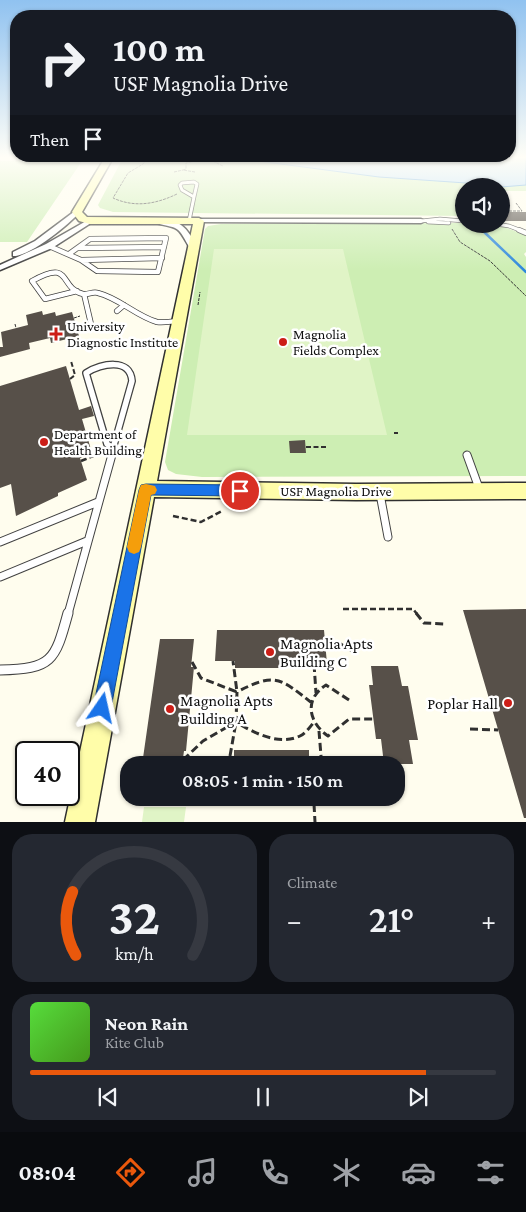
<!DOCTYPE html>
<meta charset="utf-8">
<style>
:root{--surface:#171b24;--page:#242831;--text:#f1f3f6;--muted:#9ea1a6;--line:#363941;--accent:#ea580c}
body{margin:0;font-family:"Crimson Pro",serif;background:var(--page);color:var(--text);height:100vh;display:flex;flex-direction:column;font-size:19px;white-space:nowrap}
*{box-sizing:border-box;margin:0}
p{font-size:16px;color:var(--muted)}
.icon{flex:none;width:28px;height:28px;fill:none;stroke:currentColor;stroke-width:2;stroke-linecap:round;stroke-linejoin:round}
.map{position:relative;height:822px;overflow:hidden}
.details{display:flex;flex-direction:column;gap:12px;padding:12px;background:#0d0f14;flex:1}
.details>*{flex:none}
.banner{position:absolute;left:10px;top:10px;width:506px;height:152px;border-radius:20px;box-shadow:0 1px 4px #0004;background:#171b24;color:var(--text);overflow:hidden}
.controls{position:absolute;left:455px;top:178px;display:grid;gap:10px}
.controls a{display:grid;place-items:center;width:55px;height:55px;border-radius:50%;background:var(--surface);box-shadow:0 1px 4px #0004;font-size:25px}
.speed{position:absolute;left:15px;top:741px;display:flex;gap:10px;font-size:25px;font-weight:700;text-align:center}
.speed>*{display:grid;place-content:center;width:65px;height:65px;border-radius:50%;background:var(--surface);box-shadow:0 1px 4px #0004;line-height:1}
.speed .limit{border:2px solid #111;border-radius:8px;background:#fff;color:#111}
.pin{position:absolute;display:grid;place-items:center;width:42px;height:42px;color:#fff;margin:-21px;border:2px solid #fff;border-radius:50%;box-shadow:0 1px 5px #0007}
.me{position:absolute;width:55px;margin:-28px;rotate:11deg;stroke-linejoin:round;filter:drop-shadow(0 0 4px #0008)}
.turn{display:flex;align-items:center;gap:18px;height:105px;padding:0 20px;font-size:22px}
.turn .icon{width:65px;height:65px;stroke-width:2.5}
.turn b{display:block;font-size:35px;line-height:42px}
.then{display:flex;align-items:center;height:48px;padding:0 20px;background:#0003;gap:10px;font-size:19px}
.big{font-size:38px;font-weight:600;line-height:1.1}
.details .tile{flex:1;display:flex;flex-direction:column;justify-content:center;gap:8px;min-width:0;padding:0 18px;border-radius:20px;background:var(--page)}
.details .dial{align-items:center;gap:0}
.dial svg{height:130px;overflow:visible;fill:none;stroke:var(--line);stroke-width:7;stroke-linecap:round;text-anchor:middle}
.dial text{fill:var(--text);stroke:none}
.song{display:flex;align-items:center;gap:15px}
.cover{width:60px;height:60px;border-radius:8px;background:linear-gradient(135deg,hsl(110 70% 55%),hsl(100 70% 35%))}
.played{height:5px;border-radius:2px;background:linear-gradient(90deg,var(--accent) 85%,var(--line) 85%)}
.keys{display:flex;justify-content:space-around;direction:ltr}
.heat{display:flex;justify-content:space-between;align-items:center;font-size:28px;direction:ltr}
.details .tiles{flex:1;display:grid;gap:12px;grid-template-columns:1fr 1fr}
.tile:last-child{grid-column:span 2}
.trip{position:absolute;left:120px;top:756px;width:285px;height:50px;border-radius:20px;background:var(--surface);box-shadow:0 1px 4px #0004;font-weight:600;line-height:50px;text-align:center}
.tab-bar{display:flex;height:80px;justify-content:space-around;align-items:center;background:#090b0e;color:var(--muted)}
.tab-bar .icon{width:35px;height:35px}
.tab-bar .active{color:var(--accent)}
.tab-bar b{font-size:22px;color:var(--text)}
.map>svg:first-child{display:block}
</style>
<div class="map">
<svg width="526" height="822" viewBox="0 0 526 822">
<rect width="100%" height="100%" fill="#fffdee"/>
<path fill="#cdeeb3" d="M124,156H526V191H504L501,196V186H464V216L113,212L100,208L98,205Z
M0,161H82L27,242H0Z
M464,223L504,227L526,235V252L524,254L526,257V476L202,477L176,474L168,470L165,462L205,229L208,226L221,224Z"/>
<path fill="#e0f4c6" d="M214,249H343L387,435H187Z
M144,807H186L184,822H142Z"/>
<path fill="#add8fc" stroke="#2c87db" d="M220,156H526V185L501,187L480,186L466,183L379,177Z"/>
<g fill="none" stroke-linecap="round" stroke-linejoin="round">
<path stroke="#2c87db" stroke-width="2" d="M480,228L483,231"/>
<path stroke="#2c87db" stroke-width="2.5" d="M482,230L526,272"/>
</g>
<path fill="#575049" d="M501,212H526V221H504L501,217Z
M42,311L43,315L55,312L56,316L72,312L79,336L51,343L50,338L29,343L30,349L0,357V347H3L1,332L28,325L26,315Z
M66,366L79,410L91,406L94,416L82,419L92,453L80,458L87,480L58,493V496L16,516L11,484L0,488V386Z
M305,440L306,453H290L289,441Z
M526,609V818H524L463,610Z
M217,630H324L327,664H306V668H235V661H215Z
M160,639H194L191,667H194L186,751H184L182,765H142Z
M371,666H398L402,686H408L418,740H409L413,764H384L381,739H376L369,685H373Z
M234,750H309V756H337V765H208L209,756H234Z"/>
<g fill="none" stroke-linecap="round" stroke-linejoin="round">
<g stroke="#414141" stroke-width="4.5">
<path id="lane-far4" d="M194,182L197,184L194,197L182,190L180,185L182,183Z
M189,221L194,197
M421,221L440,219L464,221
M428,222L449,223
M496,224L509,226L522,231"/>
</g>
<g stroke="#414141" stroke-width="6">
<path id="lane-far3" d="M519,230L526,233
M49,246L81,260L97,271L158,272L166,238L90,239L69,254
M79,248L164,247
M82,260L162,258
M77,291L45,299L32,281C73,258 58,288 83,294C88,295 93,291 98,293C119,298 136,316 157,322C164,323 173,321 180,321
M84,294L91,324
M117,311L124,305"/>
</g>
<g stroke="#414141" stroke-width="8">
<path id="lane-far2" d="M112,452L132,381C130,357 101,364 86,373L107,444L113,448"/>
</g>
<g stroke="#414141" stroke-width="9">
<path id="lane-far1" d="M467,455L479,488
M380,494L388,537
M0,542L98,502
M0,577L87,541
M68,614L113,451"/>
</g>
<g stroke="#414141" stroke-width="11">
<path id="lane" d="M0,670C52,669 55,661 68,613"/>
</g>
<g stroke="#414141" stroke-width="3">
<path id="street" d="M75,211L80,212C69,224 30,257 13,256V252L35,241Z
M199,219H421L425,221L421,223L197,222V220Z
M88,220L94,221L52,248L0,270V265L46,244Z
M155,221C180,217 187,228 198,248L191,250C177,226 182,229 155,223Z"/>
</g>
<g stroke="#303030" stroke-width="3">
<path id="secondary" d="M106,156H114L82,212L87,217L199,218L204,221L157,481L356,484L526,483V499L356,500L154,497L95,822H65L193,224H90L79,221L72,212Z"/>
</g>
<path stroke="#303030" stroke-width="1" stroke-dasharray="3 1" stroke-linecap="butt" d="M149,156L143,164L128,173L113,198C135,208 156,204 177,194
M202,156L223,166
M174,172L183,170
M195,172L183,170L186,169V163L206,159
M501,211H522L516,203
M452,229L460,242L490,261L526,296
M198,305L200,292
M74,318L80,316
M15,324L16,328"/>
<path stroke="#303030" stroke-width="2" stroke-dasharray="5 2.5" stroke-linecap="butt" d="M70,379L75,375L71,361
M394,433H398
M306,447H326"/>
<path stroke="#303030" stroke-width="2.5" stroke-dasharray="6 3" stroke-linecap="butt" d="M81,461L103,452
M173,516L201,522L222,511
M343,609H413L417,614"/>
<path stroke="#303030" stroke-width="3" stroke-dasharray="8 4" stroke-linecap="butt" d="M416,613L424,623L444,624
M325,643H339L357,654
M192,662L201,678L237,692L233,661
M314,664L316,693
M349,700L326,685C304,699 308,722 328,736L349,719H374
M312,703C280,678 275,672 237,692L236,722C254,733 279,746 300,736C306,733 310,727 314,722
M470,729L498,730
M319,731L321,756
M230,756L236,722
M183,760L203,741L236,722
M314,804L315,822"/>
<use href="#lane-far4" stroke="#fff" stroke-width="3"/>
<use href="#lane-far3" stroke="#fff" stroke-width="4.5"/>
<use href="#lane-far2" stroke="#fff" stroke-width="5.5"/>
<use href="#lane-far1" stroke="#fff" stroke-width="7"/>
<use href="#lane" stroke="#fff" stroke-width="9"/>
<use href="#street" fill="#fff" fill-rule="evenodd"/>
<use href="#secondary" fill="#fffda9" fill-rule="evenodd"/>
</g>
<linearGradient id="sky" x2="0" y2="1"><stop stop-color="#90c2f0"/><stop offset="0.58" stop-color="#fffef7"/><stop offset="1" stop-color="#fffef7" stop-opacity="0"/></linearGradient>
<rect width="526" height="271" fill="url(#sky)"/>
<path fill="#1a73e8" stroke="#114b97" d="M146,484L240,485L245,487L247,491L245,495L240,496L151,495L111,708L109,714L102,717L96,714L93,708L139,490L141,485Z"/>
<path fill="#f59e0b" d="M146,484L155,486L157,490L155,494L151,495L141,547L139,552L134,554L129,552L127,547L139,490L141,485Z"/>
<g fill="#cc1e17" stroke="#fff" stroke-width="2">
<path d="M53.5 326.5h5v5h5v5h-5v5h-5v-5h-5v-5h5z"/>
<circle cx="283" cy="342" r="5"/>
<circle cx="44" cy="442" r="5"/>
<circle cx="270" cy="652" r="5"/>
<circle cx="508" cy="703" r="5"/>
<circle cx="170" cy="709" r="5"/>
</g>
<g text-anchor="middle" stroke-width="5" stroke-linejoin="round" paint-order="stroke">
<g font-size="14" fill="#0e0e0e" stroke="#fff" text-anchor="start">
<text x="67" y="331">University<tspan x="67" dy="16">Diagnostic Institute</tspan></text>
<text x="293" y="339">Magnolia<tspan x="293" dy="16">Fields Complex</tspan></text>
<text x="54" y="439">Department of<tspan x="54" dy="16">Health Building</tspan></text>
</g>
<g font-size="14" fill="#0e0e0e" stroke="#fff">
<text x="336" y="496">USF Magnolia Drive</text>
</g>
<g font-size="16" fill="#0e0e0e" stroke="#fff" text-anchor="start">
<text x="280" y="649">Magnolia Apts<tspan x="280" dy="18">Building C</tspan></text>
<text x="180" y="706">Magnolia Apts<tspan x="180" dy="18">Building A</tspan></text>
<text x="498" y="709" text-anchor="end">Poplar Hall</text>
</g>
</g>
</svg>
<div class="controls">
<a><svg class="icon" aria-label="sound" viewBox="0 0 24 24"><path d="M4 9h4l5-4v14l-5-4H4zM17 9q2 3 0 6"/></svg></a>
</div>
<div class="speed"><div class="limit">40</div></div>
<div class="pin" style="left:240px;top:491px;background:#d93025"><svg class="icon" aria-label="arrive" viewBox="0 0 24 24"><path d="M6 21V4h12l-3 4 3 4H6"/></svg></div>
<svg class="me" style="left:102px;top:708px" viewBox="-20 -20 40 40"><path d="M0-17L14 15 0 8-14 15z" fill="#1a73e8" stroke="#fff" stroke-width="4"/></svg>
<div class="trip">08:05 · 1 min · 150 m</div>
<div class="banner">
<div class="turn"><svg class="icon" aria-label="right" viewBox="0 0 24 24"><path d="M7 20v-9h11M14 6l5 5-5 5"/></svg><div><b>100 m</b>USF Magnolia Drive</div></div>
<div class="then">Then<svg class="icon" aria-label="arrive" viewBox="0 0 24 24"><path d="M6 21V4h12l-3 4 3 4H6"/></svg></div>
</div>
</div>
<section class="details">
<div class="tiles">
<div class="tile dial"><svg viewBox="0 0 100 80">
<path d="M14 69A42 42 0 1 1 86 69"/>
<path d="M14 69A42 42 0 0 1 12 30" stroke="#ea580c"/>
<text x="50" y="56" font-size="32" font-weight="700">32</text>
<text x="50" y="72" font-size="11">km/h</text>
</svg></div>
<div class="tile"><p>Climate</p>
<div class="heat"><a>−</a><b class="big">21°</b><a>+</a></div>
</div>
<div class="tile">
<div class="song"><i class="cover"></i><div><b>Neon Rain</b><p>Kite Club</p></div></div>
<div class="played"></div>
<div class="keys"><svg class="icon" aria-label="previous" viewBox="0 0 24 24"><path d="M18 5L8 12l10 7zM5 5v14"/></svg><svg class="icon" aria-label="pause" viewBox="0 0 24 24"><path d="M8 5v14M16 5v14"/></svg><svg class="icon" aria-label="next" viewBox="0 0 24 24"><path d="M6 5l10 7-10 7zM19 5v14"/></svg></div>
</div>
</div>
</section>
<nav class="tab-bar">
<b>08:04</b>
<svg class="icon active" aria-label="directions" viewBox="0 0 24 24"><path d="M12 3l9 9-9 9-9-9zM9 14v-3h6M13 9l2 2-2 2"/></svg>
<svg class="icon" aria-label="music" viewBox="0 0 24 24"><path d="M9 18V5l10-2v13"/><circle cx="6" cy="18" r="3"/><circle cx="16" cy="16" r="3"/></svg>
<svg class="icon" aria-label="phone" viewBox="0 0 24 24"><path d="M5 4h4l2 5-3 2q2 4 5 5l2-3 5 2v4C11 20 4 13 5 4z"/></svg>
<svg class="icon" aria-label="climate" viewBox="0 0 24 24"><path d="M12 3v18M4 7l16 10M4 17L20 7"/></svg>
<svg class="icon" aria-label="car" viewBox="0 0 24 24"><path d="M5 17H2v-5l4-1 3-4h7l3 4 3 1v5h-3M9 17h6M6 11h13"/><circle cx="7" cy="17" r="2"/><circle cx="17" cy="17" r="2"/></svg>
<svg class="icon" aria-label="filters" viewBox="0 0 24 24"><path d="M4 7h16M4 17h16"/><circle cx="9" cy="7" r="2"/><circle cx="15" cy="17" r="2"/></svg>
</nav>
